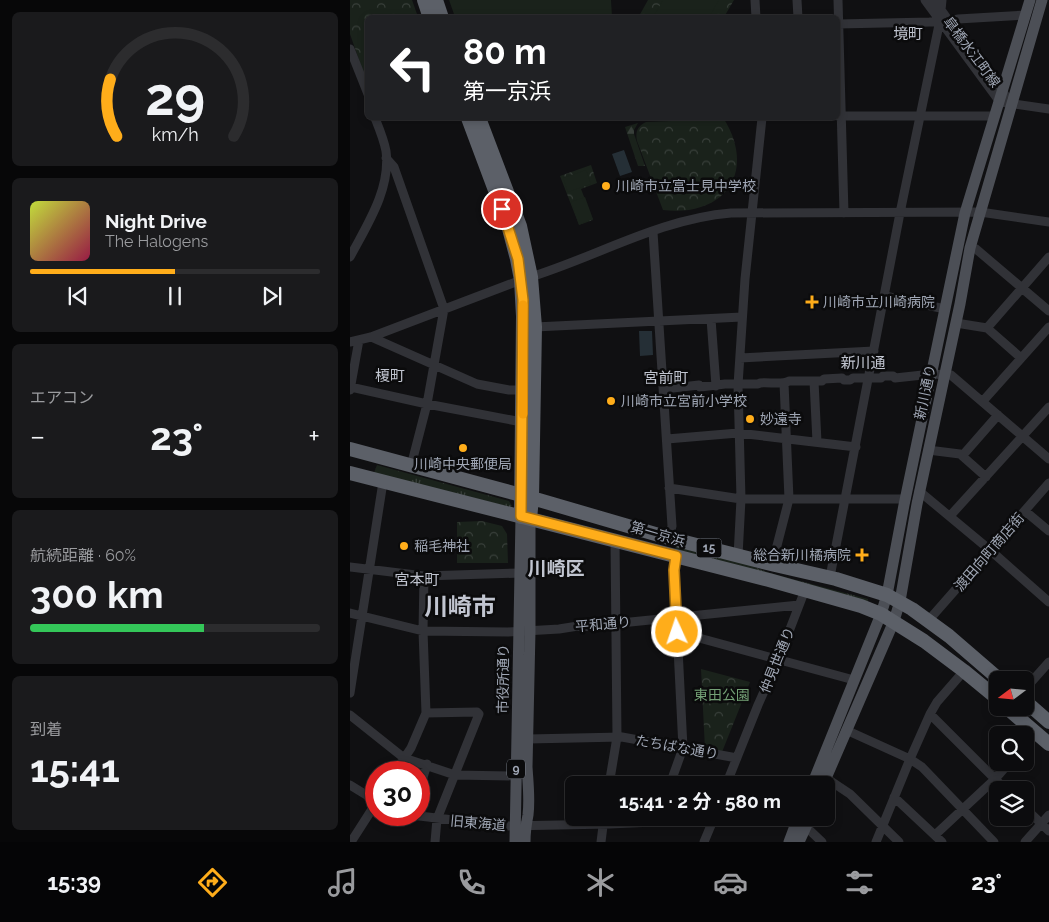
<!DOCTYPE html>
<html lang="ja">
<meta charset="utf-8">
<style>
:root{--surface:#0c0c0e;--page:#1a1a1c;--text:#f1f3f6;--muted:#9a9b9e;--line:#2c2c2e;--accent:#ffad1a}
body{margin:0;font-family:Raleway,"Noto Sans JP",sans-serif;background:var(--page);color:var(--text);height:100vh;display:flex;flex-direction:column;font-size:19px;white-space:nowrap}
*{box-sizing:border-box;margin:0}
p{font-size:16px;color:var(--muted)}
.icon{flex:none;width:28px;height:28px;fill:none;stroke:currentColor;stroke-width:2;stroke-linecap:round;stroke-linejoin:round}
.map{position:relative;flex:1;overflow:hidden}
.details{display:flex;flex-direction:column;gap:12px;padding:12px;background:#070708;width:350px}
.details>*{flex:none}
.top-card{position:absolute;left:15px;top:15px;width:475px;height:105px;border-radius:8px;box-shadow:0 2px 8px #0003,0 0 0 1px var(--line);background:#202124;color:#fff;overflow:hidden}
.needle{width:32px;rotate:254deg}
.fabs{position:absolute;left:639px;top:671px;display:grid;gap:10px}
.fabs a{display:grid;place-items:center;width:45px;height:45px;border-radius:8px;background:var(--surface);box-shadow:0 2px 8px #0003,0 0 0 1px var(--line);font-size:25px}
.speed{position:absolute;left:15px;top:761px;display:flex;gap:10px;font-size:25px;font-weight:700;text-align:center}
.speed>*{display:grid;place-content:center;width:65px;height:65px;border-radius:50%;background:var(--surface);box-shadow:0 2px 8px #0003,0 0 0 1px var(--line);line-height:1}
.speed .limit{border:8px solid #d22;background:#fff;color:#111}
.pin{position:absolute;display:grid;place-items:center;width:42px;height:42px;color:#fff;margin:-21px;border:2px solid #fff;border-radius:50%;box-shadow:0 1px 5px #0007}
.me{position:absolute;width:55px;margin:-28px;rotate:357deg;stroke-linejoin:round;filter:drop-shadow(0 0 4px #0008)}
.turn{display:flex;align-items:center;gap:18px;height:105px;padding:0 15px;font-size:22px}
.turn .icon{width:65px;height:65px;stroke-width:2.5}
.turn b{display:block;font-size:35px;line-height:42px}
.big{font-size:38px;font-weight:700;line-height:1.1}
.details .card{flex:1;display:flex;flex-direction:column;justify-content:center;gap:8px;min-width:0;padding:0 18px;border-radius:8px;background:var(--page)}
.details .dial{align-items:center;gap:0}
.dial svg{height:130px;overflow:visible;fill:none;stroke:var(--line);stroke-width:7;stroke-linecap:round;text-anchor:middle}
.dial text{fill:var(--text);stroke:none}
.song{display:flex;align-items:center;gap:15px}
.cover{width:60px;height:60px;border-radius:8px;background:linear-gradient(135deg,hsl(70 70% 55%),hsl(340 70% 35%))}
.played{height:5px;border-radius:2px;background:linear-gradient(90deg,var(--accent) 50%,var(--line) 50%)}
.keys{display:flex;justify-content:space-around;direction:ltr}
.heat{display:flex;justify-content:space-between;align-items:center;font-size:28px;direction:ltr}
.charge{height:8px;border-radius:4px;background:linear-gradient(90deg,#34c759 60%,var(--line) 0)}
.trip{position:absolute;left:215px;top:776px;width:270px;height:50px;border-radius:8px;background:var(--surface);box-shadow:0 2px 8px #0003,0 0 0 1px var(--line);font-weight:700;line-height:50px;text-align:center}
.tabs{display:flex;height:80px;justify-content:space-around;align-items:center;background:#050506;color:var(--muted)}
.tabs .icon{width:35px;height:35px}
.tabs .active{color:var(--accent)}
.tabs b{font-size:22px;color:var(--text)}
main{display:flex;flex:1;min-height:0}
.map>svg:first-child{display:block}
</style>
<main>
<section class="details">
<div class="card dial"><svg viewBox="0 0 100 80">
<path d="M14 69A42 42 0 1 1 86 69"/>
<path d="M14 69A42 42 0 0 1 10 34" stroke="#ffad1a"/>
<text x="50" y="56" font-size="32" font-weight="700">29</text>
<text x="50" y="72" font-size="11">km/h</text>
</svg></div>
<div class="card">
<div class="song"><i class="cover"></i><div><b>Night Drive</b><p>The Halogens</p></div></div>
<div class="played"></div>
<div class="keys"><svg class="icon" aria-label="previous" viewBox="0 0 24 24"><path d="M18 5L8 12l10 7zM5 5v14"/></svg><svg class="icon" aria-label="pause" viewBox="0 0 24 24"><path d="M8 5v14M16 5v14"/></svg><svg class="icon" aria-label="next" viewBox="0 0 24 24"><path d="M6 5l10 7-10 7zM19 5v14"/></svg></div>
</div>
<div class="card"><p>エアコン</p>
<div class="heat"><a>−</a><b class="big">23°</b><a>+</a></div>
</div>
<div class="card"><p>航続距離 · 60%</p><b class="big">300 km</b><div class="charge"></div></div>
<div class="card"><p>到着</p><b class="big">15:41</b></div>
</section>
<div class="map">
<svg width="699" height="842" viewBox="0 0 699 842">
<defs>
<pattern id="grass-tufts" width="24" height="20" patternUnits="userSpaceOnUse" patternTransform="scale(1.25)"><rect width="24" height="20" fill="#1a221b"/><path d="M3 7l-1-3M5 7V3M7 7l1-3M15 17l-1-3M17 17v-4M19 17l1-3" fill="none" stroke="#383f3a"/></pattern>
<pattern id="forest-firs" width="22" height="20" patternUnits="userSpaceOnUse" patternTransform="scale(1.25)"><rect width="22" height="20" fill="#1a221b"/><path d="M5 1l3.5 6h-7zM16 11l3.5 6h-7z" fill="#383f3a"/></pattern>
<pattern id="park-crowns" width="20" height="18" patternUnits="userSpaceOnUse" patternTransform="scale(1.25)"><rect width="20" height="18" fill="#1a221b"/><path d="M2 6a3 3 0 1 1 6 0M12 15a3 3 0 1 1 6 0" fill="none" stroke="#383f3a"/></pattern>
</defs>
<rect width="100%" height="100%" fill="#101012"/>
<path fill="url(#grass-tufts)" d="M27,465L159,501L162,506L160,507L24,473Z
M326,545L394,563L420,573L518,599V602L325,550Z"/>
<path fill="url(#forest-firs)" d="M288,123L284,130V134L295,166H288L275,127Z"/>
<path fill="url(#park-crowns)" d="M0,0H62L68,17L18,18L16,80L0,34Z
M298,0H384L374,17L288,18Z
M374,119C407,173 374,217 313,210L287,141C285,131 288,126 296,122Z
M241,165L247,183L231,189L243,220L229,225L210,176Z
M132,521L152,526L157,534L158,563H107V522Z
M351,669L400,682L372,752L355,749Z"/>
<path fill="#1a221b" d="M99,0H261L262,17H105Z
M313,0H369L359,17H303Z
M236,170L241,184L218,192L213,178Z
M235,197L243,219L229,225L221,202Z"/>
<path fill="#252f36" d="M274,150L282,172L270,176L262,154Z
M289,331H302L303,355L290,356Z"/>
<g fill="none" stroke-linecap="round" stroke-linejoin="round">
<path stroke="#313237" stroke-width="9" d="M405,0L406,18
M447,0L448,18
M488,0L494,213
M575,0L650,102L699,109
M584,0L636,73L655,95
M488,24L580,22C590,20 598,23 608,19L676,15
M0,49L18,94
M488,116H645
M36,158L44,167L94,309L77,404L61,466
M303,232L322,526L319,538
M620,248L626,249L699,311
M0,257C17,225 41,189 36,151C34,140 29,128 25,118
M535,296L595,309
M361,319L366,386
M606,323L637,328L671,358
M185,327L392,317
M637,328L699,257
M21,337L127,384L159,390H173
M0,342L21,337L171,280C241,260 307,219 381,213L630,212L699,222
M390,358L524,351
M464,381L467,442
M0,387L77,404L172,422
M314,389L349,385L350,387L375,384H408L410,383C419,382 433,385 439,381H472L474,379L492,378L494,380H500L503,378H531L533,376H543L545,378L582,374L601,375L699,459
M0,390L9,340
M633,401L699,327
M317,439L388,433L506,447
M578,450L610,454L636,477
M613,455L648,415
M319,488L391,499H556
M569,491L640,550L699,602
M675,511L699,531
M600,516L699,407
M388,556L391,499L388,385L395,279L412,118
M422,565L439,499L434,383
M0,567L74,576L170,573
M480,577L550,213L590,20L592,0
M0,613L73,631L158,632L209,629L228,626L231,627L449,605
M578,621L699,483
M327,632L504,680
M675,689L699,662
M0,693L33,482
M76,713L127,712L129,714L87,819L85,842
M580,714L656,790
M0,715L54,758L105,775L166,776
M496,730L560,759L572,767L644,842
M178,739L272,737L387,758
M675,745L686,733
M45,772L61,748L76,713L73,631L74,576
M476,778L500,794L549,842
M0,785L26,801
M259,785L267,737L265,541
M323,785V776L333,748L324,569L326,556
M376,785L408,705L428,660L455,590
M69,791L77,764
M544,797L592,842
M675,808L699,831
M61,815L154,826L259,824L394,818
M452,823L472,842
M585,835L645,779L660,762
M1,842L26,803
M251,842L254,818
M354,842L364,818
M526,842L560,759L580,714L587,702L614,671
M675,842L699,815"/>
<path stroke="#4c4f56" stroke-width="11" d="M462,785L531,614L537,595L554,505L615,213L680,0
M473,785L544,621L550,601L567,504L610,304L620,248L692,0
M165,842L171,517
M175,842C175,831 176,825 178,815C180,799 178,783 177,767L180,631V519
M439,842L448,818
M449,842L460,818"/>
<path stroke="#5c6068" stroke-width="14" d="M74,0L80,18
M86,0L92,18
M118,118L158,225L167,259L171,280L173,316L171,517
M129,118L170,226L181,277L185,327L182,498L180,519
M0,449L182,498L319,538L425,565L486,579L537,595L562,609L599,636L650,680
M0,473L419,580L511,606L531,614L574,641L614,671L648,699
M675,701L699,722
M657,708L699,744"/>
</g>
<g fill="none" stroke-linecap="round" stroke-linejoin="round">
<g stroke="#a67011" stroke-width="12">
<path id="route" d="M152,209L168,259L173,300L171,516L326,556L324,570L327,632"/>
</g>
<use href="#route" stroke="#ffad1a" stroke-width="9"/>
<path stroke="#f59e0b" stroke-width="9" d="M173,414V305"/>
</g>
<g fill="#ffad1a" stroke="#0b0b0c" stroke-width="2">
<circle cx="256" cy="186" r="5"/>
<path d="M459.5 294.5h5v5h5v5h-5v5h-5v-5h-5v-5h5z"/>
<circle cx="261" cy="401" r="5"/>
<circle cx="400" cy="419" r="5"/>
<circle cx="113" cy="448" r="5"/>
<circle cx="54" cy="546" r="5"/>
<path d="M509.5 547.5h5v5h5v5h-5v5h-5v-5h-5v-5h5z"/>
</g>
<g text-anchor="middle" stroke-width="5" stroke-linejoin="round" paint-order="stroke">
<g fill="#0b0b0c" stroke="#737882" stroke-width="1">
<rect x="346.5" y="538.5" width="25" height="19" rx="4"/>
<rect x="157" y="759.5" width="18" height="19" rx="4"/>
</g>
<g font-size="12" font-weight="bold" fill="#9fa6b4">
<text x="359" y="552">15</text>
<text x="166" y="773">9</text>
</g>
<g font-size="14" fill="#9fa6b4" stroke="#0b0b0c">
<text transform="translate(622 52) rotate(53)" y="5">皐橋水江町線</text>
<text transform="translate(575 392) rotate(-78)" y="5">新川通り</text>
<text transform="translate(308 534) rotate(16)" y="5">第一京浜</text>
<text transform="translate(639 552) rotate(-49)" y="5">渡田向町商店街</text>
<text transform="translate(253 624) rotate(-5)" y="5">平和通り</text>
<text transform="translate(427 660) rotate(-68)" y="5">仲見世通り</text>
<text transform="translate(153 679) rotate(-89)" y="5">市役所通り</text>
<text transform="translate(327 747) rotate(10)" y="5">たちばな通り</text>
<text transform="translate(128 823) rotate(5)" y="5">旧東海道</text>
</g>
<g font-size="14" fill="#9fa6b4" stroke="#0b0b0c" text-anchor="start">
<text x="266" y="191">川崎市立富士見中学校</text>
<text x="473" y="307">川崎市立川崎病院</text>
<text x="271" y="406">川崎市立宮前小学校</text>
<text x="410" y="424">妙遠寺</text>
<text x="113" y="469" text-anchor="middle">川崎中央郵便局</text>
<text x="64" y="551">稲毛神社</text>
<text x="501" y="560" text-anchor="end">総合新川橘病院</text>
</g>
<g font-size="14" fill="#74a176" stroke="#0b0b0c">
<text x="372" y="700">東田公園</text>
</g>
<g font-size="15" fill="#c1c5d0" stroke="#0b0b0c">
<text x="558" y="39">境町</text>
<text x="513" y="368">新川通</text>
<text x="40" y="381">榎町</text>
<text x="316" y="383">宮前町</text>
<text x="67" y="585">宮本町</text>
</g>
<g font-size="19" font-weight="bold" fill="#c1c5d0" stroke="#0b0b0c">
<text x="206" y="575">川崎区</text>
</g>
<g font-size="24" font-weight="bold" fill="#c1c5d0" stroke="#0b0b0c">
<text x="110" y="615">川崎市</text>
</g>
</g>
</svg>
<div class="fabs">
<a><svg class="needle" viewBox="-14 -14 28 28"><path d="M0-13l5 13h-10z" fill="#e53935"/><path d="M0 13l5-13h-10z" fill="#9a9b9e"/></svg></a>
<a><svg class="icon" aria-label="search" viewBox="0 0 24 24"><circle cx="10" cy="10" r="6"/><path d="M15 15l6 6"/></svg></a>
<a><svg class="icon" aria-label="layers" viewBox="0 0 24 24"><path d="M12 4l9 5-9 5-9-5zM3 14l9 5 9-5"/></svg></a>
</div>
<div class="speed"><div class="limit">30</div></div>
<div class="pin" style="left:152px;top:209px;background:#d93025"><svg class="icon" aria-label="arrive" viewBox="0 0 24 24"><path d="M6 21V4h12l-3 4 3 4H6"/></svg></div>
<svg class="me" style="left:327px;top:632px" viewBox="-20 -20 40 40"><circle r="17" fill="#ffad1a" stroke="#fff" stroke-width="3"/><path d="M0-11L8 9 0 5-8 9z" fill="#fff"/></svg>
<div class="trip">15:41 · 2 分 · 580 m</div>
<div class="top-card">
<div class="turn"><svg class="icon" aria-label="left" viewBox="0 0 24 24"><path d="M17 20v-9H6M10 6l-5 5 5 5"/></svg><div><b>80 m</b>第一京浜</div></div>
</div>
</div>
</main>
<nav class="tabs">
<b>15:39</b>
<svg class="icon active" aria-label="directions" viewBox="0 0 24 24"><path d="M12 3l9 9-9 9-9-9zM9 14v-3h6M13 9l2 2-2 2"/></svg>
<svg class="icon" aria-label="music" viewBox="0 0 24 24"><path d="M9 18V5l10-2v13"/><circle cx="6" cy="18" r="3"/><circle cx="16" cy="16" r="3"/></svg>
<svg class="icon" aria-label="phone" viewBox="0 0 24 24"><path d="M5 4h4l2 5-3 2q2 4 5 5l2-3 5 2v4C11 20 4 13 5 4z"/></svg>
<svg class="icon" aria-label="climate" viewBox="0 0 24 24"><path d="M12 3v18M4 7l16 10M4 17L20 7"/></svg>
<svg class="icon" aria-label="car" viewBox="0 0 24 24"><path d="M5 17H2v-5l4-1 3-4h7l3 4 3 1v5h-3M9 17h6M6 11h13"/><circle cx="7" cy="17" r="2"/><circle cx="17" cy="17" r="2"/></svg>
<svg class="icon" aria-label="filters" viewBox="0 0 24 24"><path d="M4 7h16M4 17h16"/><circle cx="9" cy="7" r="2"/><circle cx="15" cy="17" r="2"/></svg>
<b>23°</b>
</nav>
